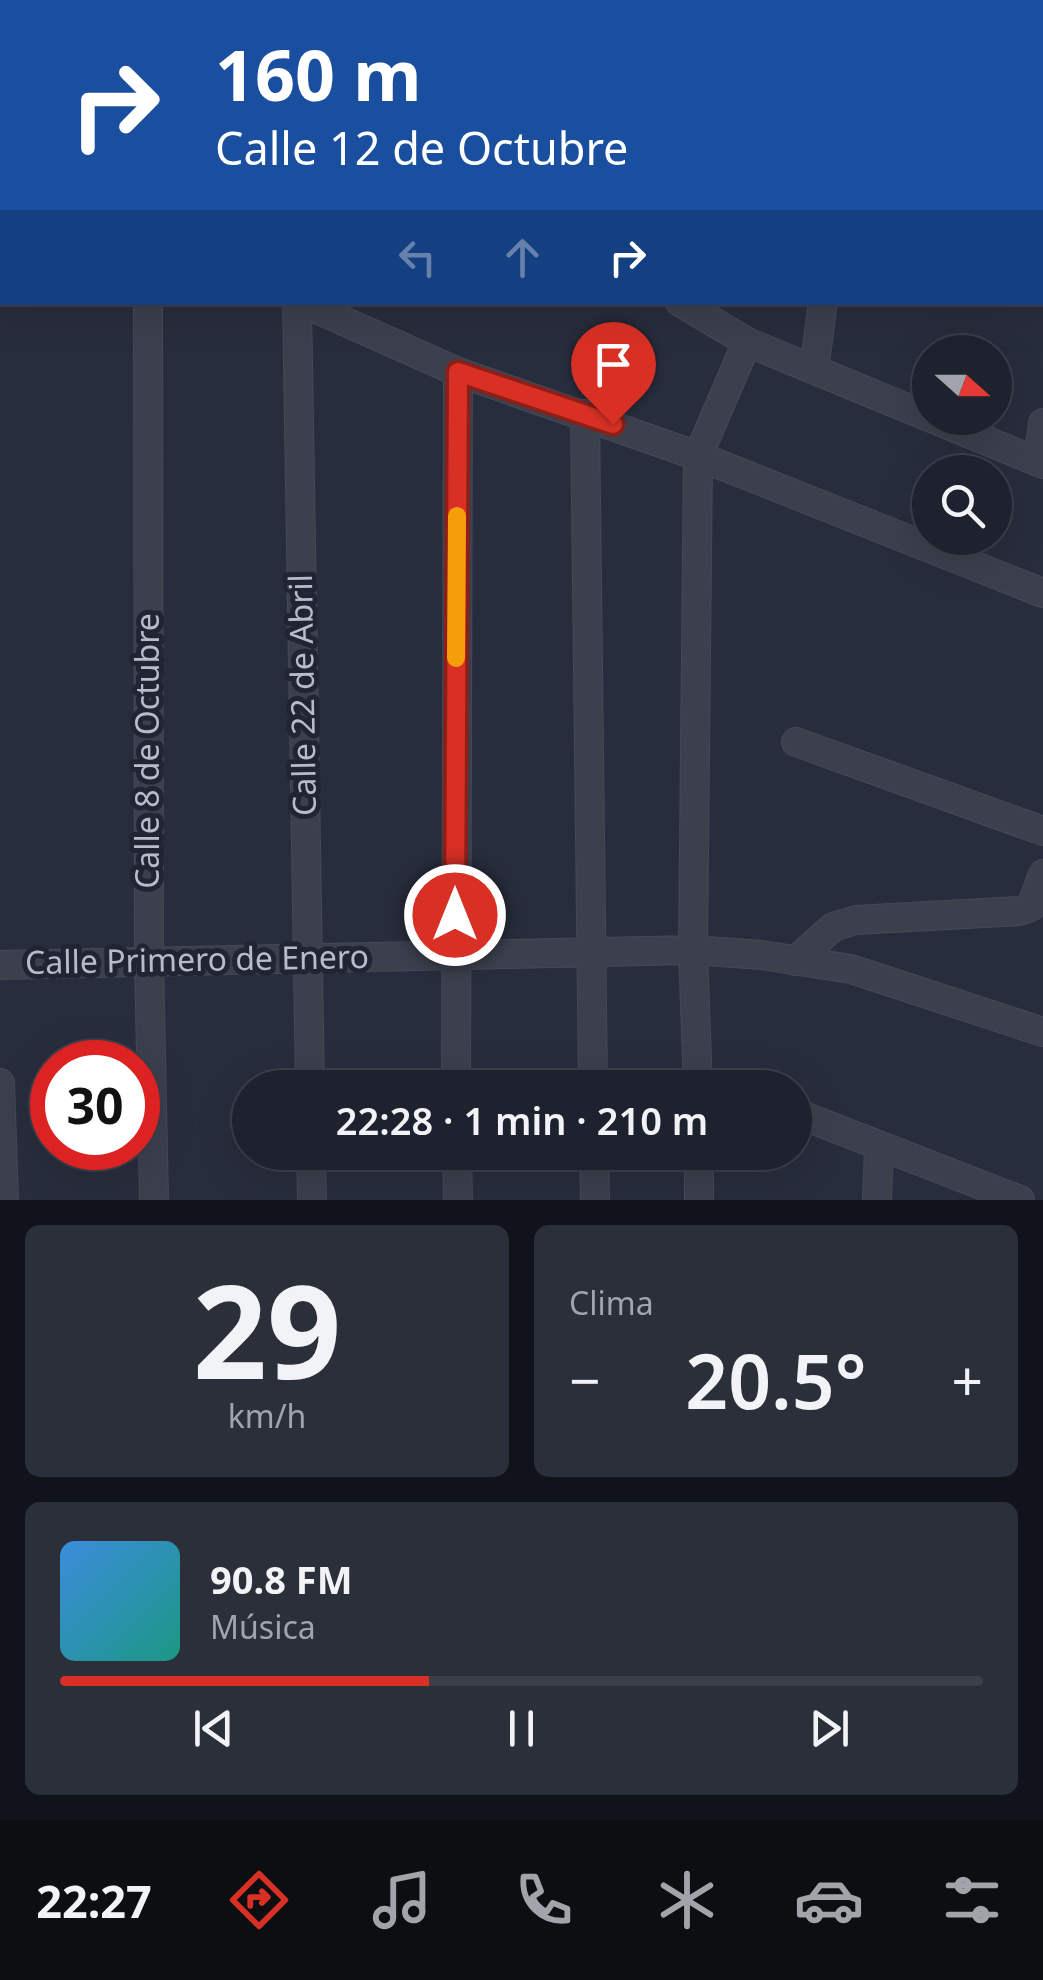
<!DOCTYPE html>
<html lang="es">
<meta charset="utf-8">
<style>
:root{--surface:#1e222e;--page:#2b2f3a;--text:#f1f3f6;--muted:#a1a4aa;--line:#3c3f4a;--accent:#d93025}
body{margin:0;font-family:"Noto Sans",sans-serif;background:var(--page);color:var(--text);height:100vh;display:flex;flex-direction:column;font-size:38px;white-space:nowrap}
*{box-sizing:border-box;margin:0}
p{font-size:32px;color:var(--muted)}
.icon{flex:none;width:55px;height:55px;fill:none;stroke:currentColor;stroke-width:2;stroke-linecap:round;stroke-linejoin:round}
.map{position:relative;height:1200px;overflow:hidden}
.side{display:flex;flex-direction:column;gap:25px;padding:25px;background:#101319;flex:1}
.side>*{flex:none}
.hud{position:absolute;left:0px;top:0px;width:1045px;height:305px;box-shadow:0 10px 40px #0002,0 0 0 2px var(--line);background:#1a4fa0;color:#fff;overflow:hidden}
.needle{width:65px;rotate:111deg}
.fabs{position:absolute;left:912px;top:335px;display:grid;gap:20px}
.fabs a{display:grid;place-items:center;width:100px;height:100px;border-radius:50%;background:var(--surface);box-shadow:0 10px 40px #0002,0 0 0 2px var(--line);font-size:50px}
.speed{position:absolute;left:30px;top:1040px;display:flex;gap:20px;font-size:50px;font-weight:700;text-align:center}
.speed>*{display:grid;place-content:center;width:130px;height:130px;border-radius:50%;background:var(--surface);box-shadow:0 10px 40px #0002,0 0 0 2px var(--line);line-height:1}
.speed .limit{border:15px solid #d22;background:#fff;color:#111}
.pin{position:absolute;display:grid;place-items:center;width:85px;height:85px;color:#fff;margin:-102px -42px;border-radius:50% 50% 50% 0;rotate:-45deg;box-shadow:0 0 10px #0007}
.pin .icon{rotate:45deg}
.me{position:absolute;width:110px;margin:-55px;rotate:0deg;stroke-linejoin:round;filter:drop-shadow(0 0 8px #0008)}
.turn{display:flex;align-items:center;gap:35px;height:210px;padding:0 50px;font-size:45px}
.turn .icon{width:130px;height:130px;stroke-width:2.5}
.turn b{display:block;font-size:70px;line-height:85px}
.lanes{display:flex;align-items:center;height:95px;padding:0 50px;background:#0003;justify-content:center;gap:50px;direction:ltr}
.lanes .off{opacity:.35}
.big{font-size:75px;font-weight:600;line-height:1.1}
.side .tile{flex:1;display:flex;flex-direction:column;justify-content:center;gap:15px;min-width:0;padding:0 35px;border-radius:15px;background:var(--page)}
.side .dial{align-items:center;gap:0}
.dial b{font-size:130px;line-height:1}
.song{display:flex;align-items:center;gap:30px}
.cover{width:120px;height:120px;border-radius:15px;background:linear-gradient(135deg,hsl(210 70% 55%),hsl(170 70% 35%))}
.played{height:10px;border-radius:5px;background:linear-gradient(90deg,var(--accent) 40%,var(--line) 40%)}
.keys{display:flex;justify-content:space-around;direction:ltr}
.heat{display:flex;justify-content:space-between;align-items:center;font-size:55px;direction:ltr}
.side .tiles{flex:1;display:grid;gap:25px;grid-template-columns:1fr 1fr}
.tile:last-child{grid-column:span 2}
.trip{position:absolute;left:232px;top:1070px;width:580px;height:100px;border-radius:50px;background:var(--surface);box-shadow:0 10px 40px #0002,0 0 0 2px var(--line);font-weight:600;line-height:100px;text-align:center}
.tab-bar{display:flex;height:160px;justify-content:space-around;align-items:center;background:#0c0e12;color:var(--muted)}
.tab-bar .icon{width:70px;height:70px}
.tab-bar .current{color:var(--accent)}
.tab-bar b{font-size:45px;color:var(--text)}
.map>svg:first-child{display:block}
</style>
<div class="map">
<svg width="1043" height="1200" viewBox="0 0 1043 1200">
<rect width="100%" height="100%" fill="#282d3d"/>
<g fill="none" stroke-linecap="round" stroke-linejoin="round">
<g stroke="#454957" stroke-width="30">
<path id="minor" d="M62,2L63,0
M199,2V0
M395,2V0
M538,2V0
M672,2V0
M862,2V0
M0,65H2
M0,206H2
M148,302L149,959L154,1200
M297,302L310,1088
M301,302L458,372L698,456L1043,593
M680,302L747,342L1043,464
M814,370L823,302
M585,414L593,1088
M1038,462L1043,423
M796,742L1043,831
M795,961L833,927L856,920L1020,911L1031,907L1043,874
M0,965L693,950L762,955L851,969L1043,1032
M0,1083L4,1200
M456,1088L458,372
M698,1088L693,950L698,456L747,342
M796,1113L1020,1200
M311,1152L312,1200
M457,1152L458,1200
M594,1152L595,1200
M699,1152V1200
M877,1200L879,1148"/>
</g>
<path stroke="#435156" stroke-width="4" stroke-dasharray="8 8" stroke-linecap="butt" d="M1042,37H1043"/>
<use href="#minor" stroke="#3c404d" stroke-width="28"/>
</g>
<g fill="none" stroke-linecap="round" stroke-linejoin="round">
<g stroke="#8d1f18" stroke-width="25">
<path id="route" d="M455,915L458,372L613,424"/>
</g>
<use href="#route" stroke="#d93025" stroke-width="18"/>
<path stroke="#f59e0b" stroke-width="18" d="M456,658L457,516"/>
</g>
<g text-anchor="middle" stroke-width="10" stroke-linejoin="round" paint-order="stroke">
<g font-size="32" fill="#b8bbc8" stroke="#212533">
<text transform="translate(303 695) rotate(-91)" y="11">Calle 22 de Abril</text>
<text transform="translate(148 751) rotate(-90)" y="11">Calle 8 de Octubre</text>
<text transform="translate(197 960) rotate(-1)" y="11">Calle Primero de Enero</text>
</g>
</g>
</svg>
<div class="fabs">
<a><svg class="needle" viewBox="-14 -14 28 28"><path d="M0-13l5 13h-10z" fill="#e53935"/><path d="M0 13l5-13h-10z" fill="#a1a4aa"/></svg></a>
<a><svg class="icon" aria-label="search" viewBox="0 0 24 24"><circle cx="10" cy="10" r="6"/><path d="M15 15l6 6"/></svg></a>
</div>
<div class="speed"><div class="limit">30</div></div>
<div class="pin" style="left:613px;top:424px;background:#d93025"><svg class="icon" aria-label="arrive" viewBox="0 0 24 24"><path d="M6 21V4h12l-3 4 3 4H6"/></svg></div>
<svg class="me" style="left:455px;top:915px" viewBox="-20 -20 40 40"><circle r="17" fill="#d93025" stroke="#fff" stroke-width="3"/><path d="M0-11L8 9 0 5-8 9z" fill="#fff"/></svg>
<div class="trip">22:28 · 1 min · 210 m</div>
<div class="hud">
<div class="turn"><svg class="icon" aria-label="right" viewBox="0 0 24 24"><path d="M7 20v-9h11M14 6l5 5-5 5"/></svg><div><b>160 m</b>Calle 12 de Octubre</div></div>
<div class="lanes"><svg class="icon off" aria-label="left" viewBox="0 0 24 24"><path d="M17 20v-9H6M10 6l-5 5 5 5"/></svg><svg class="icon off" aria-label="ahead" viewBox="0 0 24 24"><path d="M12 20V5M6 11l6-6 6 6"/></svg><svg class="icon" aria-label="right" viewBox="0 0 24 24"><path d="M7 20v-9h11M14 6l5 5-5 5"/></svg></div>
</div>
</div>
<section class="side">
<div class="tiles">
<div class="tile dial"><b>29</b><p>km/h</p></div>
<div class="tile"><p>Clima</p>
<div class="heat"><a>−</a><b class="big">20.5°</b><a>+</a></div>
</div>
<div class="tile">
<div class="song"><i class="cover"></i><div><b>90.8 FM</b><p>Música</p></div></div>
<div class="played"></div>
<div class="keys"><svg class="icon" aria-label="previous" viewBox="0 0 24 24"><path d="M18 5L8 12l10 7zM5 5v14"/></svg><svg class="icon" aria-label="pause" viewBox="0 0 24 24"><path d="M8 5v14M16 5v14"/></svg><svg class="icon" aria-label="next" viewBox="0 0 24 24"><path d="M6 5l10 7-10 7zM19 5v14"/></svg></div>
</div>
</div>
</section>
<nav class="tab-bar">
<b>22:27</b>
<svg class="icon current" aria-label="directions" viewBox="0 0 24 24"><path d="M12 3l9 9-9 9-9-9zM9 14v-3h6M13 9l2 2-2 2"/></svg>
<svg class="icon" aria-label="music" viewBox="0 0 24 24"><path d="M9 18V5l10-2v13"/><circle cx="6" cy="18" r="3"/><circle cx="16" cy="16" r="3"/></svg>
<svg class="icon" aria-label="phone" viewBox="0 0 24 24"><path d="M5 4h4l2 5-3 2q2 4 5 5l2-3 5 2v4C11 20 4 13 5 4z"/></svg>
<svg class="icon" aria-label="climate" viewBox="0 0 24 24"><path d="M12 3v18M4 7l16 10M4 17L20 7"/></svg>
<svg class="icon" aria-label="car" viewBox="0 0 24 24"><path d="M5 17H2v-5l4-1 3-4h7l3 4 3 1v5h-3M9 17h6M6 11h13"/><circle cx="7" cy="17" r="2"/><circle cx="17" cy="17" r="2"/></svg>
<svg class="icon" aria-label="filters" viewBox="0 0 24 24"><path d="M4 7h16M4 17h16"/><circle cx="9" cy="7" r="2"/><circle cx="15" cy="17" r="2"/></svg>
</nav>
